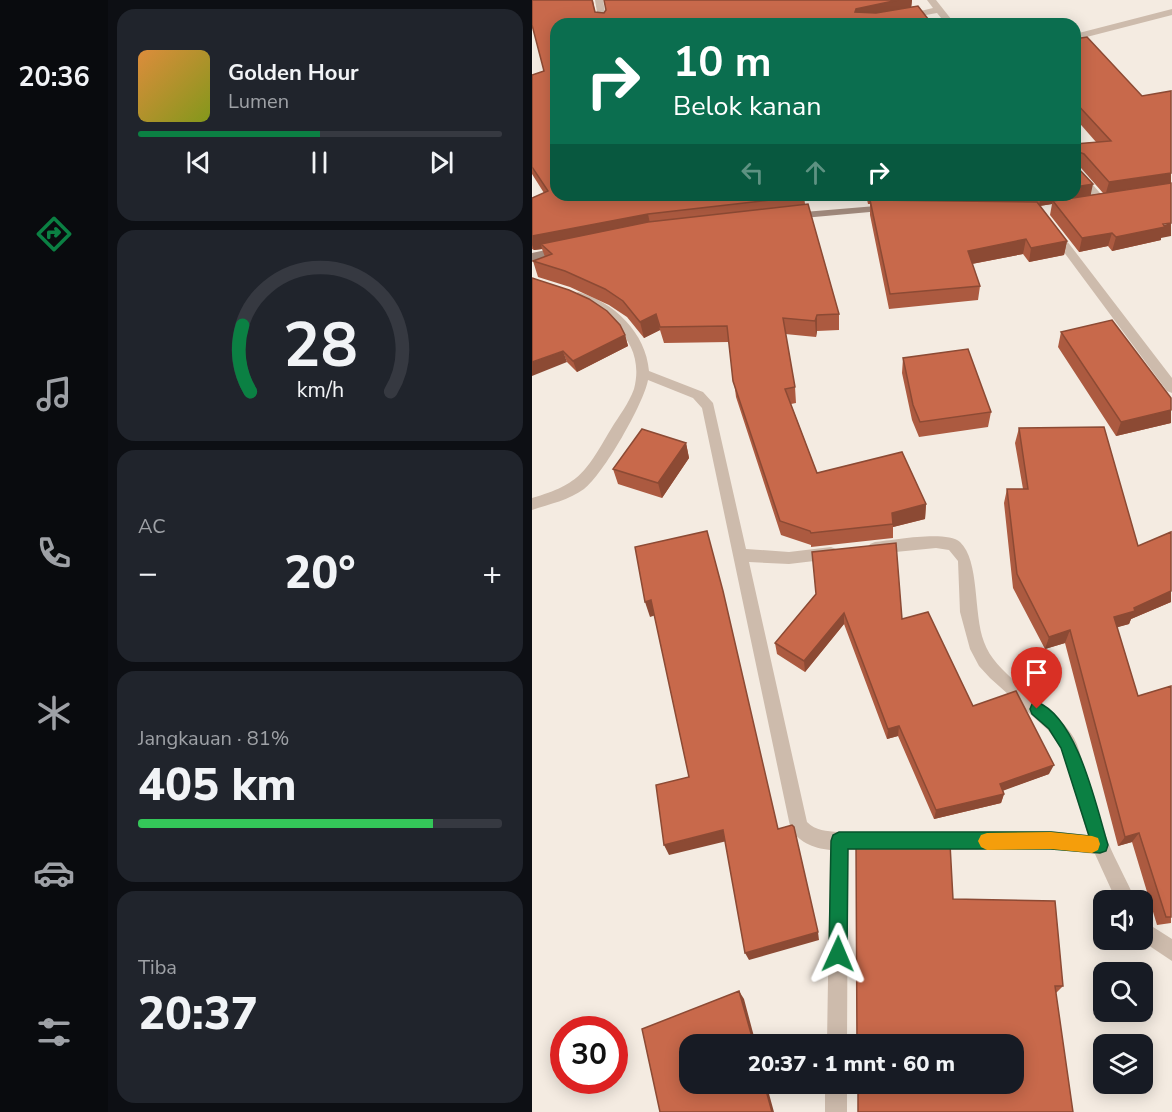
<!DOCTYPE html>
<html lang="id">
<meta charset="utf-8">
<style>
:root{--surface:#171b24;--page:#20242c;--text:#f1f3f6;--muted:#9ea1a6;--line:#363941;--accent:#0b8043}
body{margin:0;font-family:"Nunito Sans",sans-serif;background:var(--page);color:var(--text);height:100vh;display:flex;flex-direction:column;font-size:22px;white-space:nowrap}
*{box-sizing:border-box;margin:0}
p{font-size:20px;color:var(--muted)}
.icon{flex:none;width:33px;height:33px;fill:none;stroke:currentColor;stroke-width:2;stroke-linecap:round;stroke-linejoin:round}
.map{position:relative;flex:1;overflow:hidden}
.side{display:flex;flex-direction:column;gap:9px;padding:9px;background:#0d0f14;width:424px}
.side>*{flex:none}
.top-card{position:absolute;left:18px;top:18px;width:531px;height:183px;border-radius:18px;box-shadow:0 3px 15px #0003;background:#0b6e4f;color:#fff;overflow:hidden}
.tools{position:absolute;left:561px;top:890px;display:grid;gap:12px}
.tools a{display:grid;place-items:center;width:60px;height:60px;border-radius:12px;background:var(--surface);box-shadow:0 3px 15px #0003;font-size:30px}
.speed{position:absolute;left:18px;top:1016px;display:flex;gap:12px;font-size:30px;font-weight:700;text-align:center}
.speed>*{display:grid;place-content:center;width:78px;height:78px;border-radius:50%;background:var(--surface);box-shadow:0 3px 15px #0003;line-height:1}
.speed .limit{border:9px solid #d22;background:#fff;color:#111}
.pin{position:absolute;display:grid;place-items:center;width:51px;height:51px;color:#fff;margin:-62px -26px;border-radius:50% 50% 50% 0;rotate:-45deg;box-shadow:0 0 6px #0007}
.pin .icon{rotate:45deg}
.me{position:absolute;width:66px;margin:-33px;rotate:1deg;stroke-linejoin:round;filter:drop-shadow(0 0 4px #0008)}
.turn{display:flex;align-items:center;gap:21px;height:126px;padding:0 24px;font-size:27px}
.turn .icon{width:78px;height:78px;stroke-width:2.5}
.turn b{display:block;font-size:42px;line-height:51px}
.lanes{display:flex;align-items:center;height:57px;padding:0 24px;background:#0003;justify-content:center;gap:30px;direction:ltr}
.lanes .off{opacity:.35}
.big{font-size:45px;font-weight:800;line-height:1.1}
.side .card{flex:1;display:flex;flex-direction:column;justify-content:center;gap:9px;min-width:0;padding:0 21px;border-radius:18px;background:var(--page)}
.side .dial{align-items:center;gap:0}
.dial svg{height:156px;overflow:visible;fill:none;stroke:var(--line);stroke-width:7;stroke-linecap:round;text-anchor:middle}
.dial text{fill:var(--text);stroke:none}
.song{display:flex;align-items:center;gap:18px}
.cover{width:72px;height:72px;border-radius:9px;background:linear-gradient(135deg,hsl(30 70% 55%),hsl(70 70% 35%))}
.played{height:6px;border-radius:3px;background:linear-gradient(90deg,var(--accent) 50%,var(--line) 50%)}
.keys{display:flex;justify-content:space-around;direction:ltr}
.heat{display:flex;justify-content:space-between;align-items:center;font-size:33px;direction:ltr}
.charge{height:9px;border-radius:4px;background:linear-gradient(90deg,#34c759 81%,var(--line) 0)}
.trip{position:absolute;left:147px;top:1034px;width:345px;height:60px;border-radius:18px;background:var(--surface);box-shadow:0 3px 15px #0003;font-weight:800;line-height:60px;text-align:center}
main{display:flex;flex:1;min-height:0}
.menu{display:flex;flex-direction:column;width:108px;justify-content:space-around;align-items:center;background:#090b0e;color:var(--muted)}
.menu .icon{width:42px;height:42px}
.menu .selected{color:var(--accent)}
.menu b{font-size:27px;color:var(--text)}
.map>svg:first-child{display:block}
</style>
<main>
<nav class="menu">
<b>20:36</b>
<svg class="icon selected" aria-label="directions" viewBox="0 0 24 24"><path d="M12 3l9 9-9 9-9-9zM9 14v-3h6M13 9l2 2-2 2"/></svg>
<svg class="icon" aria-label="music" viewBox="0 0 24 24"><path d="M9 18V5l10-2v13"/><circle cx="6" cy="18" r="3"/><circle cx="16" cy="16" r="3"/></svg>
<svg class="icon" aria-label="phone" viewBox="0 0 24 24"><path d="M5 4h4l2 5-3 2q2 4 5 5l2-3 5 2v4C11 20 4 13 5 4z"/></svg>
<svg class="icon" aria-label="climate" viewBox="0 0 24 24"><path d="M12 3v18M4 7l16 10M4 17L20 7"/></svg>
<svg class="icon" aria-label="car" viewBox="0 0 24 24"><path d="M5 17H2v-5l4-1 3-4h7l3 4 3 1v5h-3M9 17h6M6 11h13"/><circle cx="7" cy="17" r="2"/><circle cx="17" cy="17" r="2"/></svg>
<svg class="icon" aria-label="filters" viewBox="0 0 24 24"><path d="M4 7h16M4 17h16"/><circle cx="9" cy="7" r="2"/><circle cx="15" cy="17" r="2"/></svg>
</nav>
<section class="side">
<div class="card">
<div class="song"><i class="cover"></i><div><b>Golden Hour</b><p>Lumen</p></div></div>
<div class="played"></div>
<div class="keys"><svg class="icon" aria-label="previous" viewBox="0 0 24 24"><path d="M18 5L8 12l10 7zM5 5v14"/></svg><svg class="icon" aria-label="pause" viewBox="0 0 24 24"><path d="M8 5v14M16 5v14"/></svg><svg class="icon" aria-label="next" viewBox="0 0 24 24"><path d="M6 5l10 7-10 7zM19 5v14"/></svg></div>
</div>
<div class="card dial"><svg viewBox="0 0 100 80">
<path d="M14 69A42 42 0 1 1 86 69"/>
<path d="M14 69A42 42 0 0 1 10 35" stroke="#0b8043"/>
<text x="50" y="56" font-size="32" font-weight="700">28</text>
<text x="50" y="72" font-size="11">km/h</text>
</svg></div>
<div class="card"><p>AC</p>
<div class="heat"><a>−</a><b class="big">20°</b><a>+</a></div>
</div>
<div class="card"><p>Jangkauan · 81%</p><b class="big">405 km</b><div class="charge"></div></div>
<div class="card"><p>Tiba</p><b class="big">20:37</b></div>
</section>
<div class="map">
<svg width="640" height="1112" viewBox="0 0 640 1112">
<rect width="100%" height="100%" fill="#f4ebe1"/>
<g fill="none" stroke-linecap="round" stroke-linejoin="round">
<path fill="#cdbbac" fill-rule="evenodd" d="M63,0H71L75,24H67Z
M395,0H404L423,24H414L405,13L372,19L368,16L401,8Z
M640,9V15L543,40V34Z
M543,168L547,169L575,201V205H567L543,178Z
M521,227L525,228L640,378V393L635,391L517,232L515,230Z
M46,292C82,302 114,333 117,371L171,392L181,403L214,549L257,552L299,547L304,549L306,553L304,557L299,559L257,564L217,562L275,822C284,831 294,831 307,832L519,831L556,835L529,748L516,730L458,678L447,666L438,649L428,612L426,561L417,550L404,548L343,554L338,552L336,548L338,544L343,542C361,540 415,530 428,542C448,561 441,613 452,642C465,679 521,702 542,738C547,747 549,758 552,768C560,793 567,818 576,842C584,862 595,880 603,900H584L563,854L519,849L316,850L315,1044H295L298,850C281,848 265,842 258,826L170,408L161,398L116,380C112,403 71,475 52,489C37,500 18,504 0,510V498C49,484 54,471 79,429C87,416 97,403 102,389C114,343 78,316 42,299L40,296Z
M610,920L640,939V961L607,939H610Z
M293,1083H315V1112H293Z"/>
<path fill="#a18a7d" fill-rule="evenodd" d="M356,205L360,206V210L260,219L254,216L260,213Z
M32,246L38,250L36,253L0,261V253Z"/>
</g>
<path fill="#ac5a40" fill-rule="evenodd" d="M0,0H61L63,12L72,13L74,11L72,0H380L379,7L386,6L400,24H24V195H272L273,204H276L307,314V330L285,331L284,337L253,334L263,387L264,403L259,404L285,473L370,452L394,504L393,519L361,527V538L279,547V545L249,535L204,397L197,342L132,343L128,330L112,338L95,317L77,305L38,287L6,277L1,261L13,257L10,249L2,250L0,249V198L12,193L0,174V75L12,71L0,25Z
M543,39L629,238V240L580,251L576,246L547,252L518,215L520,204L508,206L535,241L532,255L497,262L491,254L440,264L448,286L446,300L357,309L338,215V204H336L334,195H543V144L564,142L543,118ZM545,166L549,168L571,193L559,195Z
M0,278L93,335L96,346L45,372L35,362Z
M529,332L639,398V423L584,436L526,347Z
M371,358L459,412L456,427L387,437L380,420L370,373Z
M487,428L606,546L639,532V602L599,619L597,624L585,627L606,696L639,686V923L625,925L600,842L586,846L533,643L513,649L481,588L472,503L475,489H491L483,443Z
M154,443L157,458L130,498L86,484L81,469Z
M284,594L370,619L441,706L517,774L471,790L472,794L469,803L402,819L366,736L355,739L312,624L273,672L245,654L243,643Z
M421,899L531,986L524,993L324,1044Z"/>
<path fill="#8c4a34" d="M366,0H380L379,10L324,22L323,12L324,9Z
M639,173V186L573,196L577,182Z
M561,184L558,198L521,201L520,204L507,206L509,195H543V187Z
M116,214L119,228L9,244L10,249L2,250L0,245V236Z
M639,223V236L629,238V240L580,251L584,237Z
M580,233L576,246L547,252L550,238Z
M494,239L491,254L434,265L436,251Z
M535,241L532,255L497,262L499,248Z
M124,314L128,330L112,338L108,322Z
M285,315V331L284,337L283,321Z
M93,335L96,346L45,372L41,361Z
M31,351L35,362L0,376V362Z
M639,410V423L584,436L589,422Z
M154,443L157,458L130,498L126,483Z
M394,504L393,519L361,527L360,513Z
M639,591V602L599,619L597,624L576,630L582,617Z
M119,600L124,615L118,617L113,602Z
M312,613V624L273,672L272,661Z
M538,630L533,643L513,649L517,637Z
M367,726L366,736L355,739L356,729Z
M522,765L517,774L465,793L468,784Z
M472,794L469,803L402,819L404,810Z
M191,830L195,841L137,855L132,845Z
M607,833L600,842L586,846L593,837Z
M286,932L287,940L217,960L213,953Z
M207,991L212,999L224,1044H222Z
M232,1083H234L242,1112H240Z"/>
<path fill="#c8694b" stroke="#8c4a34" stroke-width="1.5" d="M0,0H60L63,12L72,13L74,10L72,0H366L324,9L323,12L344,13L386,6L400,24H24V195H272L273,196L116,214L0,236V198L16,191L0,167V75L12,71L0,25Z
M555,37L610,96L639,91V173L577,182L552,154L547,152L544,154V166L561,184L543,187V144L579,141L543,102V39Z
M639,183V223L631,224L633,227L584,237L580,233L550,238L521,201Z
M338,200L505,202L535,241L499,248L494,239L436,251L448,286L358,294Z
M276,204L307,314L285,315L283,321L251,318L263,387L253,389L285,473L370,452L394,504L360,513L361,524L279,533L278,531L248,521L201,381L195,326L128,327L124,314L108,322L91,301L73,289L33,271L1,261L20,254L9,244L116,222Z
M0,278L37,290L57,299L75,311L88,325L93,335L41,361L31,351L0,362Z
M580,320L639,398V410L589,422L529,332Z
M436,349L459,412L388,422L381,405L371,358Z
M572,427L606,546L639,532V591L602,608L603,611L582,617L606,696L639,686V917H634L607,833L593,837L538,630L517,637L485,574L475,489H496L487,428Z
M110,429L154,443L126,483L81,469Z
M175,531L191,591L246,829L260,825L262,827L286,932L213,953L191,830L132,845L124,785L157,777L119,600L113,602L103,547Z
M364,543L370,619L396,612L441,706L484,691L522,765L468,784L472,794L404,810L367,726L356,729L312,613L272,661L243,643L284,594L280,552Z
M418,844L421,899L523,901L531,986H523L541,1112H326V1083H482V1044H325L324,845Z
M207,991L222,1044H158V1083H232L240,1112H128L110,1029Z"/>
<path fill="#0b8043" stroke="#07532c" stroke-width="1.5" d="M505,702C546,718 564,806 576,845L574,851L568,853L519,849H316L315,954L312,960L306,962L300,960L297,954L299,841L301,835L307,832H519L557,836L529,748L517,729L500,714L498,709L500,704Z"/>
<path fill="#f59e0b" d="M519,832L560,836L566,838L568,844L566,850L560,853L519,849L455,850L449,847L446,841L449,835L455,833Z"/>
</svg>
<div class="tools">
<a><svg class="icon" aria-label="sound" viewBox="0 0 24 24"><path d="M4 9h4l5-4v14l-5-4H4zM17 9q2 3 0 6"/></svg></a>
<a><svg class="icon" aria-label="search" viewBox="0 0 24 24"><circle cx="10" cy="10" r="6"/><path d="M15 15l6 6"/></svg></a>
<a><svg class="icon" aria-label="layers" viewBox="0 0 24 24"><path d="M12 4l9 5-9 5-9-5zM3 14l9 5 9-5"/></svg></a>
</div>
<div class="speed"><div class="limit">30</div></div>
<div class="pin" style="left:505px;top:709px;background:#d93025"><svg class="icon" aria-label="arrive" viewBox="0 0 24 24"><path d="M6 21V4h12l-3 4 3 4H6"/></svg></div>
<svg class="me" style="left:306px;top:954px" viewBox="-20 -20 40 40"><path d="M0-17L14 15 0 8-14 15z" fill="#0b8043" stroke="#fff" stroke-width="4"/></svg>
<div class="trip">20:37 · 1 mnt · 60 m</div>
<div class="top-card">
<div class="turn"><svg class="icon" aria-label="right" viewBox="0 0 24 24"><path d="M7 20v-9h11M14 6l5 5-5 5"/></svg><div><b>10 m</b>Belok kanan</div></div>
<div class="lanes"><svg class="icon off" aria-label="left" viewBox="0 0 24 24"><path d="M17 20v-9H6M10 6l-5 5 5 5"/></svg><svg class="icon off" aria-label="ahead" viewBox="0 0 24 24"><path d="M12 20V5M6 11l6-6 6 6"/></svg><svg class="icon" aria-label="right" viewBox="0 0 24 24"><path d="M7 20v-9h11M14 6l5 5-5 5"/></svg></div>
</div>
</div>
</main>
